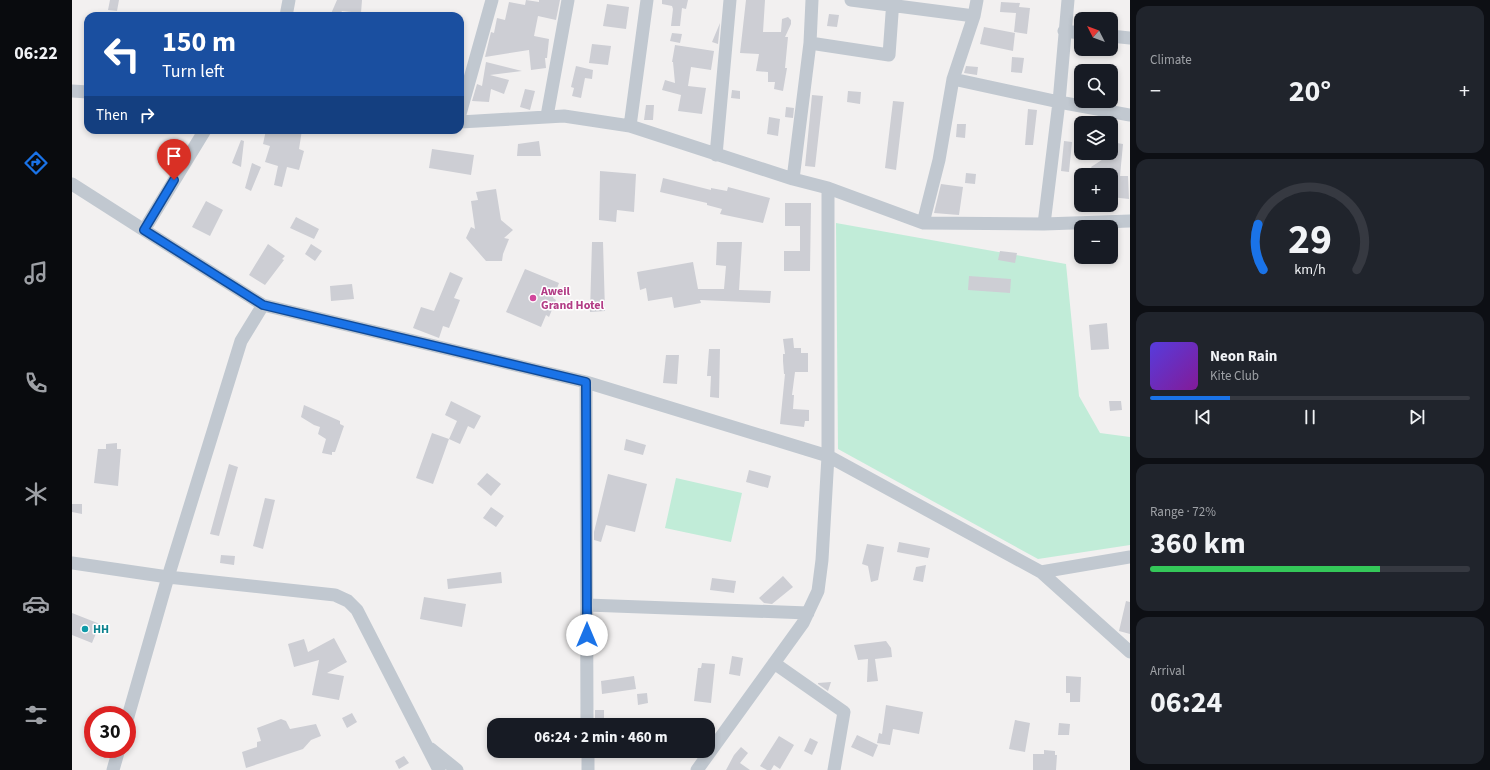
<!DOCTYPE html>
<meta charset="utf-8">
<style>
:root{--surface:#171b24;--page:#20242c;--text:#f1f3f6;--muted:#9ea1a6;--line:#363941;--accent:#1a73e8}
body{margin:0;font-family:"Source Sans 3",sans-serif;background:var(--page);color:var(--text);height:100vh;display:flex;flex-direction:column;font-size:15px;white-space:nowrap}
*{box-sizing:border-box;margin:0}
p{font-size:13px;color:var(--muted)}
.icon{flex:none;width:22px;height:22px;fill:none;stroke:currentColor;stroke-width:2;stroke-linecap:round;stroke-linejoin:round}
.map{position:relative;flex:1;overflow:hidden}
.drawer{display:flex;flex-direction:column;gap:6px;padding:6px;background:#0d0f14;width:360px}
.drawer>*{flex:none}
.guide{position:absolute;left:12px;top:12px;width:380px;height:122px;border-radius:12px;box-shadow:0 2px 6px #0003;background:#1a4fa0;color:#fff;overflow:hidden}
.needle{width:26px;rotate:312deg}
.controls{position:absolute;left:1002px;top:12px;display:grid;gap:8px}
.controls a{display:grid;place-items:center;width:44px;height:44px;border-radius:8px;background:var(--surface);box-shadow:0 2px 6px #0003;font-size:20px}
.speed{position:absolute;left:12px;top:706px;display:flex;gap:8px;font-size:20px;font-weight:700;text-align:center}
.speed>*{display:grid;place-content:center;width:52px;height:52px;border-radius:50%;background:var(--surface);box-shadow:0 2px 6px #0003;line-height:1}
.speed .limit{border:6px solid #d22;background:#fff;color:#111}
.pin{position:absolute;display:grid;place-items:center;width:34px;height:34px;color:#fff;margin:-41px -17px;border-radius:50% 50% 50% 0;rotate:-45deg;box-shadow:0 0 4px #0007}
.pin .icon{rotate:45deg}
.me{position:absolute;width:44px;margin:-22px;rotate:0deg;stroke-linejoin:round;filter:drop-shadow(0 0 3px #0008)}
.turn{display:flex;align-items:center;gap:14px;height:84px;padding:0 12px;font-size:18px}
.turn .icon{width:52px;height:52px;stroke-width:2.5}
.turn b{display:block;font-size:28px;line-height:34px}
.then{display:flex;align-items:center;height:38px;padding:0 12px;background:#0003;gap:8px;font-size:15px}
.big{font-size:30px;font-weight:700;line-height:1.1}
.drawer .card{flex:1;display:flex;flex-direction:column;justify-content:center;gap:6px;min-width:0;padding:0 14px;border-radius:12px;background:var(--page)}
.drawer .dial{align-items:center;gap:0}
.dial svg{height:104px;overflow:visible;fill:none;stroke:var(--line);stroke-width:7;stroke-linecap:round;text-anchor:middle}
.dial text{fill:var(--text);stroke:none}
.song{display:flex;align-items:center;gap:12px}
.cover{width:48px;height:48px;border-radius:6px;background:linear-gradient(135deg,hsl(250 70% 55%),hsl(290 70% 35%))}
.played{height:4px;border-radius:2px;background:linear-gradient(90deg,var(--accent) 25%,var(--line) 25%)}
.keys{display:flex;justify-content:space-around;direction:ltr}
.heat{display:flex;justify-content:space-between;align-items:center;font-size:22px;direction:ltr}
.charge{height:6px;border-radius:3px;background:linear-gradient(90deg,#34c759 72%,var(--line) 0)}
.trip{position:absolute;left:415px;top:718px;width:228px;height:40px;border-radius:12px;background:var(--surface);box-shadow:0 2px 6px #0003;font-weight:700;line-height:40px;text-align:center}
main{display:flex;flex:1;min-height:0}
.menu{display:flex;flex-direction:column;width:72px;justify-content:space-around;align-items:center;background:#090b0e;color:var(--muted)}
.menu .icon{width:28px;height:28px}
.menu .active{color:var(--accent)}
.menu b{font-size:18px;color:var(--text)}
.map>svg:first-child{display:block}
</style>
<main>
<nav class="menu">
<b>06:22</b>
<svg class="icon active" aria-label="directions" viewBox="0 0 24 24"><path d="M12 3l9 9-9 9-9-9zM9 14v-3h6M13 9l2 2-2 2"/></svg>
<svg class="icon" aria-label="music" viewBox="0 0 24 24"><path d="M9 18V5l10-2v13"/><circle cx="6" cy="18" r="3"/><circle cx="16" cy="16" r="3"/></svg>
<svg class="icon" aria-label="phone" viewBox="0 0 24 24"><path d="M5 4h4l2 5-3 2q2 4 5 5l2-3 5 2v4C11 20 4 13 5 4z"/></svg>
<svg class="icon" aria-label="climate" viewBox="0 0 24 24"><path d="M12 3v18M4 7l16 10M4 17L20 7"/></svg>
<svg class="icon" aria-label="car" viewBox="0 0 24 24"><path d="M5 17H2v-5l4-1 3-4h7l3 4 3 1v5h-3M9 17h6M6 11h13"/><circle cx="7" cy="17" r="2"/><circle cx="17" cy="17" r="2"/></svg>
<svg class="icon" aria-label="filters" viewBox="0 0 24 24"><path d="M4 7h16M4 17h16"/><circle cx="9" cy="7" r="2"/><circle cx="15" cy="17" r="2"/></svg>
</nav>
<div class="map">
<svg width="1058" height="770" viewBox="0 0 1058 770">
<rect width="100%" height="100%" fill="#f2f0f0"/>
<path fill="#c1ecd8" d="M764,223L994,264L1007,396L1028,433L1058,437V545L966,559L766,449Z
M604,478L670,493L659,542L593,528Z"/>
<path fill="#cdced4" d="M38,0H47L45,11L36,10Z
M265,0H290L289,13L270,11L267,16H258Z
M454,0L467,2V0H488L484,20L466,16L462,36L477,39L475,58H473L474,68L459,70L457,50L413,57L419,32L422,33L425,18L433,20L437,2L453,5Z
M590,0H616L614,9L610,8L608,26H599L601,9L600,6L590,4Z
M674,0H693L691,32H709L710,19L716,17L719,20V24L713,37H716L713,68H715L711,91L702,89L703,82H696V72L684,71L687,54L668,53Z
M929,2L948,3L947,7L958,8L955,34L942,32L944,13L928,12Z
M535,4L557,7L554,29L531,26Z
M757,14L767,15L765,27L755,26Z
M648,23L646,44L640,42Z
M912,27L943,33L941,51L908,44Z
M600,33L610,34L608,43L598,41Z
M520,44L539,46L536,65L517,63Z
M603,45L642,51L639,70L619,67L616,86L634,88L630,114L606,111L609,95L590,90L593,80L603,83L601,62H600Z
M940,57L952,58L950,73L939,72Z
M414,62L450,71L418,75L437,80L432,94L419,89L417,102L400,101L405,84L410,86Z
M504,66L521,70L520,79L513,78L509,98L500,96L502,88L499,87Z
M894,66L906,67L905,75L892,73Z
M453,89L463,91L458,110L448,107Z
M660,90L668,91V99L659,98Z
M776,91L789,92L788,104L775,102Z
M740,95L751,96L743,167L733,166Z
M821,101L832,102L824,170L813,168Z
M574,105H582L581,120H572Z
M714,107L722,108L721,118L713,117Z
M956,109L965,110L961,145H953Z
M697,117L708,119L706,136L695,134Z
M885,124H894L893,138L884,137Z
M194,130H230L227,149L232,151L227,170L215,167L210,187L202,185L206,166L193,162L198,146L191,144Z
M169,140L172,141L169,167L160,163Z
M467,141L469,156H445L446,144Z
M992,141L1000,142L997,172L989,171Z
M1039,142L1051,144L1048,176H1056L1057,199L1039,197V175H1024L1019,167L1039,154Z
M360,149L402,155L399,175L357,168Z
M180,163L189,167L179,191L173,188Z
M528,171L564,174L562,212L545,210L544,222L527,220Z
M894,173L904,174L903,184L893,183Z
M591,178L639,190V188L655,191L656,187L698,198L691,223L648,214L650,209L635,205V203L588,192Z
M869,184L891,187L887,215L862,213Z
M424,189L429,220L441,230L432,238L437,239L431,254L430,261H414L394,238L399,227L403,229L399,201L406,200L404,192Z
M134,201L151,210L138,236L120,227Z
M713,203H739L738,271H712V251H728V226H713Z
M224,217L247,229L242,239L218,228Z
M520,242H531L533,311L518,312Z
M645,242H670L667,290L699,291L698,303L628,300L629,303L602,308L600,297L576,301L574,288L568,290L565,272L621,262L626,289H652L654,266L644,265Z
M196,244L213,256L210,259L212,260L193,285L177,275Z
M239,244L250,251L243,261L233,254Z
M928,251L945,253L943,263L926,260Z
M453,269L487,283L481,298L484,300L477,317L474,315L469,327L434,312Z
M378,272L391,278L382,298L388,300L377,328L371,326L367,338L341,328L349,307L362,311Z
M897,276L939,279L938,293L896,290Z
M280,284L282,299L259,301L258,286Z
M1035,323L1037,349L1019,350L1017,325Z
M721,338L722,348H729V353H736V372H723L720,395H722L721,409L737,410V421H733L732,427L708,424L713,374H712L711,361V354H713L711,339Z
M637,349H648L647,398L638,397L639,376H635Z
M594,355H607L605,384L591,383Z
M379,401L409,416L402,429L396,426L388,444L377,439L385,421L373,415Z
M1037,401H1049L1050,410L1038,411Z
M232,405L268,421V424L272,426L263,452H260V455L250,453L254,439L246,434L248,427L242,425L229,417Z
M360,433L377,439L361,484L344,478Z
M554,439L574,445L571,455L552,450Z
M45,443V449H49L46,486L22,483L26,449H34V444Z
M157,464L166,467L147,536L138,534Z
M677,470L699,476L696,488L674,482Z
M415,473L429,484L419,496L405,484Z
M536,474L575,484L563,532L534,525L529,542L522,540V532Z
M193,498L203,500L191,549L181,546Z
M0,504H10V514L0,512Z
M419,507L432,516L424,527L411,518Z
M827,542L858,548L856,558L825,552Z
M795,544L812,547L806,580L799,582L796,566L790,564Z
M149,555L163,556L162,565L148,563Z
M854,565L851,582L841,580L844,567Z
M429,572L430,583L376,589L375,579Z
M711,576L721,587L700,604L692,603L687,598Z
M640,578L664,581L662,593L638,590Z
M352,597L394,604L390,627L348,619Z
M1054,601L1058,602V634L1047,631Z
M0,613L28,624L20,643L0,635Z
M262,638L275,662L255,673L272,676L267,700L240,695L247,660L222,667L216,644L232,639L236,652Z
M814,641L819,648L820,657L803,659L806,681L795,682L796,659L786,660L782,645Z
M660,656L671,658L668,676L657,674Z
M630,663L643,664L639,703L622,701L626,668H629Z
M562,676L564,689L530,694L529,681Z
M994,676L1009,677L1008,702H998V693H994Z
M759,682L756,691L746,684V683Z
M575,693L576,703L566,705L565,694Z
M814,705L851,712L847,734L821,729L818,745L805,743L807,733L810,734Z
M523,710H532V725H523Z
M280,713L285,722L275,728L270,718Z
M209,719L214,721L218,729L244,724L249,736L239,740L231,749L174,768L170,752L185,747V742L189,741L185,728Z
M943,720L958,723L953,752L937,749Z
M987,723L998,724L997,735H986Z
M785,735L806,745L801,757L779,747Z
M707,736L722,745L708,769L702,765L699,770H695L688,766Z
M738,738L746,742L740,755L732,751Z
M669,747L676,753L668,763L678,770H654L662,755Z
M972,750L983,751V755H985L984,770H961V754H972Z
M332,756L337,763L327,769L323,761Z"/>
<g fill="none" stroke-linecap="round" stroke-linejoin="round">
<path stroke="#c1c8d0" stroke-width="13" d="M779,0L902,16
M214,16L217,0
M992,31L1009,33
M1039,36L1058,38
M738,43L817,55L821,0
M881,79L987,102L1058,115
M0,91L16,92
M388,114L420,0
M475,116L496,0
M388,122L492,116L558,126L721,179L756,188L851,223L972,224L1058,221
M558,126L575,0
M133,130L72,230L191,305L514,382L756,456L969,572L1058,652
M644,155L658,0
M721,179L738,43L740,0
M0,184L72,230
M851,223L867,160L881,79L902,16L905,0
M972,224L987,102L996,0
M514,382L515,725
M0,563L96,577L263,595L276,601L285,610L367,770
M969,572L1058,557
M515,605L736,613
M702,663L772,712L762,770
M55,720L96,577L169,341L191,305
M359,749L385,770
M516,751V770
M41,770L47,749
M625,770L731,623L746,591L750,560L756,456V188"/>
</g>
<g fill="none" stroke-linecap="round" stroke-linejoin="round">
<g stroke="#114b97" stroke-width="10">
<path id="route" d="M102,180L72,230L191,305L514,382L515,635"/>
</g>
<use href="#route" stroke="#1a73e8" stroke-width="7"/>
</g>
<circle fill="#d1479c" stroke="#fff" stroke-width="1.5" cx="461" cy="298" r="4"/>
<circle fill="#0f9aa8" stroke="#fff" stroke-width="1.5" cx="13" cy="629" r="4"/>
<g text-anchor="middle" stroke-width="3" stroke-linejoin="round" paint-order="stroke">
<g font-size="12" font-weight="bold" fill="#b23c85" stroke="#fff" text-anchor="start">
<text x="469" y="295">Aweil<tspan x="469" dy="14">Grand Hotel</tspan></text>
</g>
<g font-size="12" font-weight="bold" fill="#0d838f" stroke="#fff" text-anchor="start">
<text x="21" y="633">HH</text>
</g>
</g>
</svg>
<div class="controls">
<a><svg class="needle" viewBox="-14 -14 28 28"><path d="M0-13l5 13h-10z" fill="#e53935"/><path d="M0 13l5-13h-10z" fill="#9ea1a6"/></svg></a>
<a><svg class="icon" aria-label="search" viewBox="0 0 24 24"><circle cx="10" cy="10" r="6"/><path d="M15 15l6 6"/></svg></a>
<a><svg class="icon" aria-label="layers" viewBox="0 0 24 24"><path d="M12 4l9 5-9 5-9-5zM3 14l9 5 9-5"/></svg></a>
<a>+</a>
<a>−</a>
</div>
<div class="speed"><div class="limit">30</div></div>
<div class="pin" style="left:102px;top:180px;background:#d93025"><svg class="icon" aria-label="arrive" viewBox="0 0 24 24"><path d="M6 21V4h12l-3 4 3 4H6"/></svg></div>
<svg class="me" style="left:515px;top:635px" viewBox="-20 -20 40 40"><circle r="19" fill="#fff"/><path d="M0-13L10 11 0 6-10 11z" fill="#1a73e8"/></svg>
<div class="trip">06:24 · 2 min · 460 m</div>
<div class="guide">
<div class="turn"><svg class="icon" aria-label="left" viewBox="0 0 24 24"><path d="M17 20v-9H6M10 6l-5 5 5 5"/></svg><div><b>150 m</b>Turn left</div></div>
<div class="then">Then<svg class="icon" aria-label="right" viewBox="0 0 24 24"><path d="M7 20v-9h11M14 6l5 5-5 5"/></svg></div>
</div>
</div>
<section class="drawer">
<div class="card"><p>Climate</p>
<div class="heat"><a>−</a><b class="big">20°</b><a>+</a></div>
</div>
<div class="card dial"><svg viewBox="0 0 100 80">
<path d="M14 69A42 42 0 1 1 86 69"/>
<path d="M14 69A42 42 0 0 1 10 34" stroke="#1a73e8"/>
<text x="50" y="56" font-size="32" font-weight="700">29</text>
<text x="50" y="72" font-size="11">km/h</text>
</svg></div>
<div class="card">
<div class="song"><i class="cover"></i><div><b>Neon Rain</b><p>Kite Club</p></div></div>
<div class="played"></div>
<div class="keys"><svg class="icon" aria-label="previous" viewBox="0 0 24 24"><path d="M18 5L8 12l10 7zM5 5v14"/></svg><svg class="icon" aria-label="pause" viewBox="0 0 24 24"><path d="M8 5v14M16 5v14"/></svg><svg class="icon" aria-label="next" viewBox="0 0 24 24"><path d="M6 5l10 7-10 7zM19 5v14"/></svg></div>
</div>
<div class="card"><p>Range · 72%</p><b class="big">360 km</b><div class="charge"></div></div>
<div class="card"><p>Arrival</p><b class="big">06:24</b></div>
</section>
</main>
